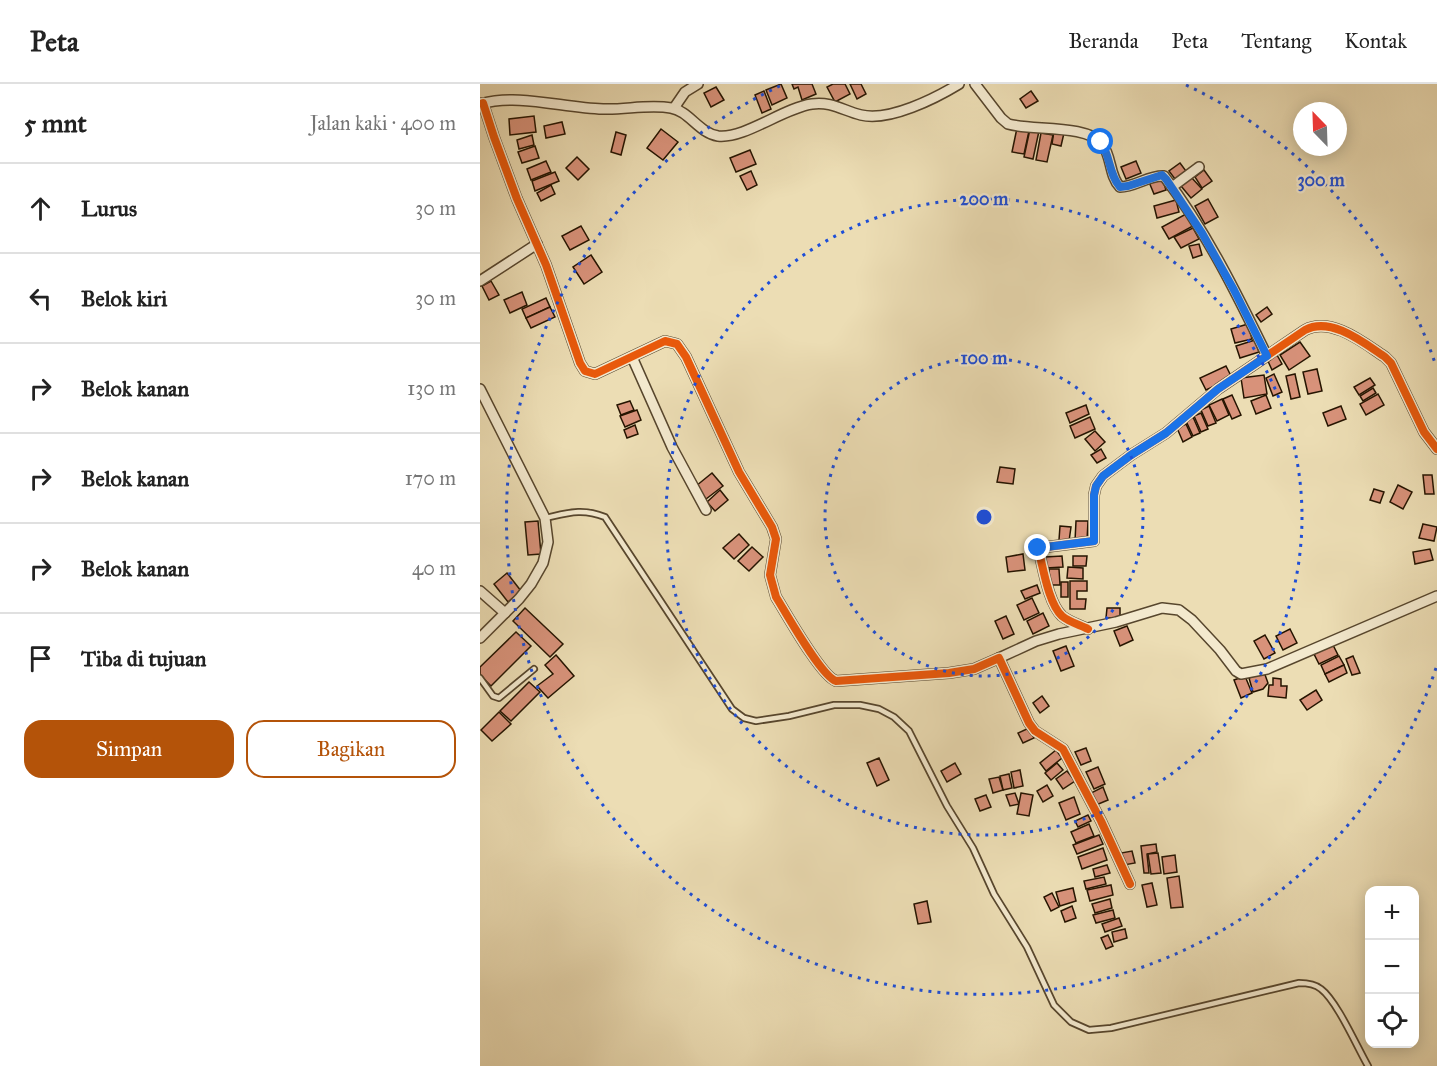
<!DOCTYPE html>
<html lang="id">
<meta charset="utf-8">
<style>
:root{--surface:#fff;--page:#f2f2f2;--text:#222;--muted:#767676;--line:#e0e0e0;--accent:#b45309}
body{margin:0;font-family:"IM FELL Great Primer",serif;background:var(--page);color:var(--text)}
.controls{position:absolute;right:18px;bottom:18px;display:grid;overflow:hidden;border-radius:12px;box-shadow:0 3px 15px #0003}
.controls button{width:54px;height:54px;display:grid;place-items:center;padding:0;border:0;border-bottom:2px solid var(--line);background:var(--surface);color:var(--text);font:30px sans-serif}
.compass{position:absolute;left:813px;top:18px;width:54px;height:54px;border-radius:50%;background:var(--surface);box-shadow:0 3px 15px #0003;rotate:337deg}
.stop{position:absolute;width:18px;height:18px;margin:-14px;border:4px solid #1a73e8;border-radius:50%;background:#fff}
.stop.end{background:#1a73e8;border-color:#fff;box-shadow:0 2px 6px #0008}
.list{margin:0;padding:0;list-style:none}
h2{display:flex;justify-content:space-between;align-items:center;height:78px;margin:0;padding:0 24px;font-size:26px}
h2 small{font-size:20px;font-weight:400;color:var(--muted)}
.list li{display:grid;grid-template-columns:39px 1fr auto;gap:18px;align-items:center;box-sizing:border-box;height:90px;padding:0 24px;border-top:2px solid var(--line)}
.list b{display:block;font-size:22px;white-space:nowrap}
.list em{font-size:20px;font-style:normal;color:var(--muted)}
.actions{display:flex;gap:12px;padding:18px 24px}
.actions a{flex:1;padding:14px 0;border:2px solid var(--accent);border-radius:18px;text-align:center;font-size:21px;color:var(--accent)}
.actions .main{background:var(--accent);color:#fff}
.icon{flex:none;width:33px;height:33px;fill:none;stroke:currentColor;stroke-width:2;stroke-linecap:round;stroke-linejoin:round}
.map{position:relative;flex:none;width:957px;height:982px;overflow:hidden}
header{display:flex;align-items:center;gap:36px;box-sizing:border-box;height:84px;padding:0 30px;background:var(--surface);border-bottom:2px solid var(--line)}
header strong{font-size:28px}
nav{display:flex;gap:33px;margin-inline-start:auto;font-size:21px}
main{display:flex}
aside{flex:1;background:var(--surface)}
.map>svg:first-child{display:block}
</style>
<header>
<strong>Peta</strong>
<nav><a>Beranda</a><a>Peta</a><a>Tentang</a><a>Kontak</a></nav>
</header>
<main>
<aside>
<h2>5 mnt<small>Jalan kaki · 400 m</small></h2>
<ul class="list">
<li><svg class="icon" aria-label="ahead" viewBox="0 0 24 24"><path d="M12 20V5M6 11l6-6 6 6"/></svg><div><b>Lurus</b></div><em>30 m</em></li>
<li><svg class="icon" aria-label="left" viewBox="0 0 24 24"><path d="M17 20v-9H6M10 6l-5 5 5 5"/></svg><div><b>Belok kiri</b></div><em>30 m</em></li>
<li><svg class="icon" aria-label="right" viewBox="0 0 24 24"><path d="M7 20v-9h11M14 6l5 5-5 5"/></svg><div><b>Belok kanan</b></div><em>130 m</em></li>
<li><svg class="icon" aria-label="right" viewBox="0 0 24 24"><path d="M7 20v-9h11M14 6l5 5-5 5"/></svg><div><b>Belok kanan</b></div><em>170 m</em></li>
<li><svg class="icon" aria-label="right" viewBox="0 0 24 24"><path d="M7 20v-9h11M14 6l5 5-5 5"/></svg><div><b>Belok kanan</b></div><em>40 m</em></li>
<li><svg class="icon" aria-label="arrive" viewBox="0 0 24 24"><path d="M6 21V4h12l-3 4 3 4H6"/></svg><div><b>Tiba di tujuan</b></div></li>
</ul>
<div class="actions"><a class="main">Simpan</a><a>Bagikan</a></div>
</aside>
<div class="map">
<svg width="957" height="982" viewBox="0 0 957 982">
<rect width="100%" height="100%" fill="#ecddb4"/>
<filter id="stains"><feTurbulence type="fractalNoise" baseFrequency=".00333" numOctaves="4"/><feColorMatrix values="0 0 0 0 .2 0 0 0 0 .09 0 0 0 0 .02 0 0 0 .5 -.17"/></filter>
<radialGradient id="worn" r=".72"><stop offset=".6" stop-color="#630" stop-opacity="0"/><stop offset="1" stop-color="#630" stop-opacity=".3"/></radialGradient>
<g fill="#d8927a" stroke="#251400" stroke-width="1.5">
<path d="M301 0 307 14 292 21 286 6Z"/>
<path d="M312 0H332L336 10 322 16 318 3 314 5Z"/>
<path d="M353 0H365L370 10 355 18 347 3Z"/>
<path d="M370 0H381L386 10 377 15Z"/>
<path d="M236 3 244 16 231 23 224 9Z"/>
<path d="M284 7 291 25 282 29 275 11Z"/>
<path d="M551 7 558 17 546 24 540 15Z"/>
<path d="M54 32 56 48 30 51 29 35Z"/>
<path d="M82 38 85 50 66 54 64 42Z"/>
<path d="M537 44 549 47 544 70 532 68Z"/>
<path d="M181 45 198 58 183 76 167 64Z"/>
<path d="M550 45 559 47 553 75 544 73Z"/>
<path d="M574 47 584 49 581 62 572 60Z"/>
<path d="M136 48 146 51 141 71 131 68Z"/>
<path d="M561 49 573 51 567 78 556 76Z"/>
<path d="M52 51 54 61 39 65 37 56Z"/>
<path d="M55 62 59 74 42 79 38 68Z"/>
<path d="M270 66 276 80 256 88 250 74Z"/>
<path d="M97 73 109 85 98 96 86 84Z"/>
<path d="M66 77 71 88 51 96 47 85Z"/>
<path d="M656 77 661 89 646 95 641 83Z"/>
<path d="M700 79 706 87 695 95 689 87Z"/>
<path d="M724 86 732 97 722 104 715 93Z"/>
<path d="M271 87 277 101 267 106 260 92Z"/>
<path d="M75 88 79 97 55 107 52 97Z"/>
<path d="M711 93 722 105 711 114 701 102Z"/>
<path d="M682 94 686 106 674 110 669 98Z"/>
<path d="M71 101 75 110 61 117 57 109Z"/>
<path d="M728 115 738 133 725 140 715 122Z"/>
<path d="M696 116 699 128 677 134 674 122Z"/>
<path d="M706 130 713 142 689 155 682 143Z"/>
<path d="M101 142 109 156 90 166 82 152Z"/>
<path d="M713 144 719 155 701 164 694 153Z"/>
<path d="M719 160 722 171 713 174 709 162Z"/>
<path d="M111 171 122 188 104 200 93 183Z"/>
<path d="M11 197 19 211 9 216 2 202Z"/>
<path d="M42 208 47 221 30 229 24 216Z"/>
<path d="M66 214 70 223 46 234 42 225Z"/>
<path d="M70 223 75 233 51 244 46 234Z"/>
<path d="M787 223 792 230 781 238 776 231Z"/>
<path d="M768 240 772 255 755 259 751 245Z"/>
<path d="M775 256 779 268 760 274 756 262Z"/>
<path d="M820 258 830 272 809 286 800 271Z"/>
<path d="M797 271 802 280 792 286 787 275Z"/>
<path d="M746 282 752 294 726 306 720 294Z"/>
<path d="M837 285 842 307 828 310 823 288Z"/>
<path d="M794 290 802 308 793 312 786 294Z"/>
<path d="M815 290 820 313 811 315 806 292Z"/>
<path d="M784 291 787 310 764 314 761 294Z"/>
<path d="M890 294 895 301 879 311 874 303Z"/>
<path d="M893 304 896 309 883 317 880 312Z"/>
<path d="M898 310 904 321 886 331 880 320Z"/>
<path d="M752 311 761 331 752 335 743 315Z"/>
<path d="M786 311 791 324 776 330 771 317Z"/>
<path d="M742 315 749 331 737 337 729 321Z"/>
<path d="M150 317 154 326 141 331 137 321Z"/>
<path d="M606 321 609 330 590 339 586 329Z"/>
<path d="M729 322 736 339 728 342 721 326Z"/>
<path d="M861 322 866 335 848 342 843 329Z"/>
<path d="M157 326 161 336 145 343 140 332Z"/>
<path d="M721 329 728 345 721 348 714 332Z"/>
<path d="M610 333 615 345 595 354 590 342Z"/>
<path d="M713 333 720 349 713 352 706 337Z"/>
<path d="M706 340 712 353 703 358 697 344Z"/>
<path d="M155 341 158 350 147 354 144 346Z"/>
<path d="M615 347 625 358 615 367 605 355Z"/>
<path d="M621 365 626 374 617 379 611 371Z"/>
<path d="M520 383 535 385 533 400 517 398Z"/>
<path d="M232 389 243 402 226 415 216 402Z"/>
<path d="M943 391H952L954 410H945Z"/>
<path d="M918 401 932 408 923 425 910 418Z"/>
<path d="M894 405 904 408 900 419 890 416Z"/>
<path d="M240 406 248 416 235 427 227 418Z"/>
<path d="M58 437 61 470 48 471 45 438Z"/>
<path d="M596 437H608L607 457H595Z"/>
<path d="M943 440 957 443 954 457 939 454Z"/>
<path d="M580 442 591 443 589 457 579 456Z"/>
<path d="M259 450 269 461 254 475 243 464Z"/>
<path d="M272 463 283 473 269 487 258 477Z"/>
<path d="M950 465 953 476 935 480 933 468Z"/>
<path d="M543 470 545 486 528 488 526 473Z"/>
<path d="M582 472 583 483 566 484 565 473Z"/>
<path d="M593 472H607L606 482H593Z"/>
<path d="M588 483 603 484V495L587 494Z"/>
<path d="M569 485H579L580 501H570Z"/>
<path d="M27 489 41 507 28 518 14 500Z"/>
<path d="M590 497H607V507H597V515H606L605 525H590Z"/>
<rect x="581" y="498" width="7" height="15"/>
<path d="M557 501 560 509 545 515 541 507Z"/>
<path d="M552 514 559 529 544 536 537 521Z"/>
<path d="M45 524 83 560 70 573 33 537Z"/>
<path d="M627 524H640V534H626Z"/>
<path d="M563 529 569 542 553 550 547 537Z"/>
<path d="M526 532 534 550 523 555 515 537Z"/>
<path d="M647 542 653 556 640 562 634 547Z"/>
<path d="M810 545 817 559 803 566 796 552Z"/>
<path d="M36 548 51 562 11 602 0 591V583Z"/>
<path d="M785 551 795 569 784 575 774 557Z"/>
<path d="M853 561 858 571 839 580 834 570Z"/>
<path d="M586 562 594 582 581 587 573 567Z"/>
<path d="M76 571 94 592 68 614 57 602 73 590 65 581Z"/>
<path d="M859 572 864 581 845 590 841 581Z"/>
<path d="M873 572 880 589 872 591 866 575Z"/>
<path d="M864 581 867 589 849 598 845 590Z"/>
<path d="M784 588 788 599 783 605 773 608 769 594Z"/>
<path d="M765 592 772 609 761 614 754 596Z"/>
<path d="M793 594 801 595V602H807L806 614 788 612 789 601H793Z"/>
<path d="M49 598 60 608 31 637 20 627Z"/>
<path d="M836 606 842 616 827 626 820 616Z"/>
<path d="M562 612 569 622 560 629 553 619Z"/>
<path d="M19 628 31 640 12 657 1 646Z"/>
<path d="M549 644 554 654 543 659 538 649Z"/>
<path d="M606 664 611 677 601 681 595 668Z"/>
<path d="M576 666 582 674 566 687 560 679Z"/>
<path d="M399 674 409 696 397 702 387 679Z"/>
<path d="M475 679 481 690 467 698 461 687Z"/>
<path d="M577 679 583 686 571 696 565 689Z"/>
<path d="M618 683 625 700 614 705 606 688Z"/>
<path d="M540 686 543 702 534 704 531 688Z"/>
<path d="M587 687 595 697 583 705 576 695Z"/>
<path d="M529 690 532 704 523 706 520 692Z"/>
<path d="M519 693 523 706 513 709 509 695Z"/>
<path d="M567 701 573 712 563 718 557 707Z"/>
<path d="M623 703 628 716 616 721 611 709Z"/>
<path d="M535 709 539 720 530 722 526 711Z"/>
<path d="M541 709 553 711 549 732 537 730Z"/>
<path d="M506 711 511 723 500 727 495 715Z"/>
<path d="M594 713 600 730 586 736 579 719Z"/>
<path d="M608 731 611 737 598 743 595 737Z"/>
<path d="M609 740 614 752 596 759 591 748Z"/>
<path d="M619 751 623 760 597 770 593 761Z"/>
<path d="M676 760 677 768 667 770 669 789H664L661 762Z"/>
<path d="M623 764 627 776 602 785 598 773Z"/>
<path d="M652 767 655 779 644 781 641 769Z"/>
<path d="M678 769 681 789 671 790 668 770Z"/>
<path d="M695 771 697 788 684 790 682 773Z"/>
<path d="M627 781 630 789 615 793 613 785Z"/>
<path d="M699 792 703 823 691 824 687 794Z"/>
<path d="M624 793 626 800 606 805 604 797Z"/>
<path d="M672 799 677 821 667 823 662 801Z"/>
<path d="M631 801 633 811 610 817 607 806Z"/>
<path d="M593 804 596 817 580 822 576 808Z"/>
<path d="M572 809 579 823 571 827 564 813Z"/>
<path d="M630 815 632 824 615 829 612 820Z"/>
<path d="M447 817 451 838 438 840 434 820Z"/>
<path d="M592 822 596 834 585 838 581 827Z"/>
<path d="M633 826 635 834 616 839 613 831Z"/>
<path d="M639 834 642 842 625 848 622 840Z"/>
<path d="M645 845 647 854 634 858 632 848Z"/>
<path d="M628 851 633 862 626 865 621 854Z"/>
</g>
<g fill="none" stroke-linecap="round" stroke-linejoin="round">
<defs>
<g id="lane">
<path d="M65 434C88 429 102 424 125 433L252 625 264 634 276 637 309 632 354 621H380L399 625 414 633 429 647 467 722 493 764 514 810 547 863 574 921 591 938 609 946 631 944 819 899C827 899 835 900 841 905 857 917 877 963 888 982"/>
<path d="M0 594 13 612 19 614 54 585"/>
</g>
<g id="street">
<path d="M495 0 521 34 528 40C552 47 607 40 622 60 632 72 629 92 640 103 655 103 669 91 684 92 726 147 757 210 787 272"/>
<path d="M3 19 14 53 37 115 66 181 100 279 105 287 115 290 185 257 197 260 206 273 259 388 292 443 296 455 290 491 296 513C306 529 341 592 356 597L469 589 494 585 519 574 549 639 555 647 583 665 621 737 650 800"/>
<path d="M0 20C40 9 82 24 123 25 145 26 169 20 191 24 209 27 219 49 238 52 265 55 303 24 332 20 351 17 364 27 381 31 409 38 456 14 479 0"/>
<path d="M194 24 205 8 218 0"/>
<path d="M692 103 719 83"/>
<path d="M0 197 57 160"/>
<path d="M152 273 192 363 226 426"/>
<path d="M0 305 65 434 68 458 63 479 51 500 39 515 0 554"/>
<path d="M0 507 25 529"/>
<path d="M608 545C600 541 589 538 582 532 568 519 563 482 558 464L614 457V411L616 402 623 392 651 371 686 349 738 305 825 246C851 232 884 259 905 273L911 279 944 348 957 365"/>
<path d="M519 574 556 557 579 550 636 538 682 524 699 526 712 536 740 566 756 587 761 590 787 585 957 512"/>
</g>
</defs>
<use href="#lane" stroke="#57462d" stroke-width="8"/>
<use href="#street" stroke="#57462d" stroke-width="12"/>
<use href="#lane" stroke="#f3e9ce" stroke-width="4.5"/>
<use href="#street" stroke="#f3e9ce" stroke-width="9"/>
<defs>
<g id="cycleway">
<path d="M3 19 14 53 37 115 66 181 100 279 105 287 115 290 185 257 197 260 206 273 259 388 292 443 296 455 290 491 296 513C306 529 341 592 356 597L469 589 494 585 519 574 549 639 555 647 583 665 621 737 650 800"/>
<path d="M608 545C600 541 589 538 582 532 568 519 563 482 558 464L614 457V411L616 402 623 392 651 371 686 349 738 305 825 246C851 232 884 259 905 273L911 279 944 348 957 365"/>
</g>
</defs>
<use href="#cycleway" stroke="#f3e9ce" stroke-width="11"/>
<use href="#cycleway" stroke="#e8590c" stroke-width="8"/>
</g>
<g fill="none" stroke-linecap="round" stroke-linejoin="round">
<path stroke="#1a73e8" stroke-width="8" d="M558 464 614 457V411L616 402 623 392 651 371 686 349 738 305 787 272 754 206 722 149 686 95 682 91 648 102 640 103C629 91 630 71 621 58"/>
</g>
<g fill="none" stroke="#1d4ed8" stroke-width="3" stroke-dasharray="3 6">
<circle cx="504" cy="433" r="159"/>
<circle cx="504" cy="433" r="318"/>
<path d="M956 584A477 477 0 1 1 302 1M706 1A477 477 0 0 1 956 282"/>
</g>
<circle cx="504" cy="433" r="9" fill="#1d4ed8" stroke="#f3e9ce" stroke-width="3"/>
<g font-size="18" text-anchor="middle" font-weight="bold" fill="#1d4ed8" stroke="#f3e9ce" stroke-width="4.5" stroke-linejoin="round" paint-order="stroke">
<text x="841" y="102">300 m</text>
<text x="504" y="121">200 m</text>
<text x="504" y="280">100 m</text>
</g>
<rect width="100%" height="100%" filter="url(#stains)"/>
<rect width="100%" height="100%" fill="url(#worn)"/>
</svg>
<div class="controls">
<button>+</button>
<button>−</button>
<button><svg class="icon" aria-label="locate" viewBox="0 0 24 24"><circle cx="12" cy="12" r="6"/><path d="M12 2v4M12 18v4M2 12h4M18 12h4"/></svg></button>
</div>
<svg class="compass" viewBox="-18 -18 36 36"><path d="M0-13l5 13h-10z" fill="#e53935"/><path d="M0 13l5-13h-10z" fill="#767676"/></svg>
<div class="stop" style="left:621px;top:58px"></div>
<div class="stop end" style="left:558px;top:464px"></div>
</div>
</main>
